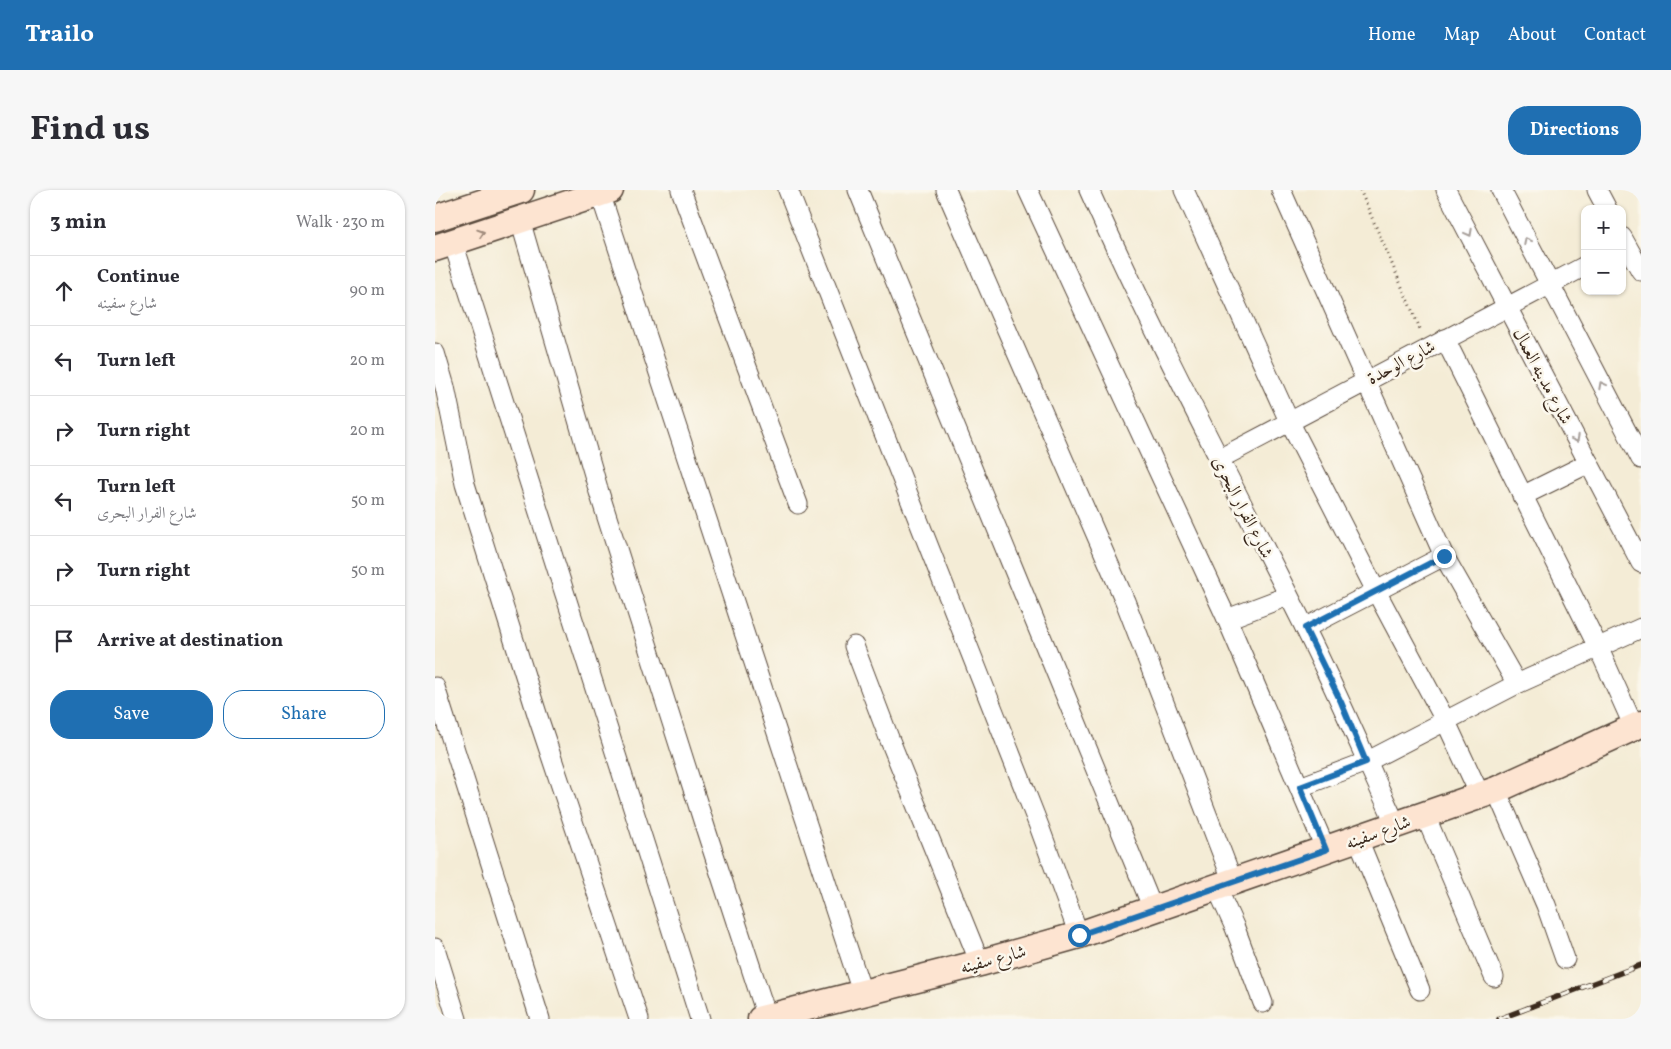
<!DOCTYPE html>
<meta charset="utf-8">
<style>
:root{--surface:#fff;--page:#f7f7f7;--text:#2b2b33;--muted:#7c7c81;--line:#e1e1e2;--accent:#1f6fb2}
body{margin:0;font-family:Vollkorn,Amiri,serif;background:var(--page);color:var(--text)}
.controls{position:absolute;right:15px;top:15px;display:grid;overflow:hidden;border-radius:10px;box-shadow:0 1px 4px #0004}
.controls button{width:45px;height:45px;display:grid;place-items:center;padding:0;border:0;border-bottom:1px solid var(--line);background:var(--surface);color:var(--text);font:25px sans-serif}
.stop{position:absolute;width:15px;height:15px;margin:-11px;border:4px solid #1f6fb2;border-radius:50%;background:#fff}
.stop.end{background:#1f6fb2;border-color:#fff;box-shadow:0 1px 5px #0008}
.list{margin:0;padding:0;list-style:none}
h2{display:flex;justify-content:space-between;align-items:center;height:65px;margin:0;padding:0 20px;font-size:21px}
h2 small{font-size:16px;font-weight:400;color:var(--muted)}
.list li{display:grid;grid-template-columns:32px 1fr auto;gap:15px;align-items:center;box-sizing:border-box;height:70px;padding:0 20px;border-top:1px solid var(--line)}
.list b{display:block;font-size:19px;white-space:nowrap}
.list p{margin:0;font-size:16px;white-space:nowrap;color:var(--muted)}
.list em{font-size:16px;font-style:normal;color:var(--muted)}
.actions{display:flex;gap:10px;padding:15px 20px}
.actions a{flex:1;padding:11px 0;border:1px solid var(--accent);border-radius:20px;text-align:center;font-size:18px;color:var(--accent)}
.actions .main{background:var(--accent);color:#fff}
.icon{flex:none;width:28px;height:28px;fill:none;stroke:currentColor;stroke-width:2;stroke-linecap:round;stroke-linejoin:round}
.map{position:relative;flex:none;width:1206px;height:829px;overflow:hidden;border-radius:20px}
header{display:flex;align-items:center;gap:30px;box-sizing:border-box;height:70px;padding:0 25px;background:var(--accent);color:#fff}
header strong{font-size:24px}
nav{display:flex;gap:28px;margin-inline-start:auto;font-size:18px}
.intro{display:flex;align-items:center;justify-content:space-between;box-sizing:border-box;height:120px;padding:0 30px}
h1{margin:0;font-size:35px}
.button{padding:12px 22px;border-radius:20px;background:var(--accent);color:#fff;font-size:18px;font-weight:700}
main{display:flex;gap:30px;padding:0 30px}
aside{flex:1;background:var(--surface);border-radius:20px;box-shadow:0 1px 4px #0004}
.map>svg:first-child{display:block}
</style>
<header>
<strong>Trailo</strong>
<nav><a>Home</a><a>Map</a><a>About</a><a>Contact</a></nav>
</header>
<div class="intro"><h1>Find us</h1><a class="button">Directions</a></div>
<main>
<aside>
<h2>3 min<small>Walk · 230 m</small></h2>
<ul class="list">
<li><svg class="icon" aria-label="ahead" viewBox="0 0 24 24"><path d="M12 20V5M6 11l6-6 6 6"/></svg><div><b>Continue</b><p>شارع سفينه</p></div><em>90 m</em></li>
<li><svg class="icon" aria-label="left" viewBox="0 0 24 24"><path d="M17 20v-9H6M10 6l-5 5 5 5"/></svg><div><b>Turn left</b></div><em>20 m</em></li>
<li><svg class="icon" aria-label="right" viewBox="0 0 24 24"><path d="M7 20v-9h11M14 6l5 5-5 5"/></svg><div><b>Turn right</b></div><em>20 m</em></li>
<li><svg class="icon" aria-label="left" viewBox="0 0 24 24"><path d="M17 20v-9H6M10 6l-5 5 5 5"/></svg><div><b>Turn left</b><p>شارع الفرار البحرى</p></div><em>50 m</em></li>
<li><svg class="icon" aria-label="right" viewBox="0 0 24 24"><path d="M7 20v-9h11M14 6l5 5-5 5"/></svg><div><b>Turn right</b></div><em>50 m</em></li>
<li><svg class="icon" aria-label="arrive" viewBox="0 0 24 24"><path d="M6 21V4h12l-3 4 3 4H6"/></svg><div><b>Arrive at destination</b></div></li>
</ul>
<div class="actions"><a class="main">Save</a><a>Share</a></div>
</aside>
<div class="map">
<svg width="1206" height="829" viewBox="0 0 1206 829">
<rect width="100%" height="100%" fill="#fbf7ec"/>
<filter id="ink" filterUnits="userSpaceOnUse"><feTurbulence type="fractalNoise" baseFrequency=".02" numOctaves="2"/><feDisplacementMap in="SourceGraphic" scale="10" xChannelSelector="R" yChannelSelector="G"/><feConvolveMatrix kernelMatrix="1 2 1 2 8 2 1 2 1" color-interpolation-filters="sRGB"/></filter>
<filter id="wash" filterUnits="userSpaceOnUse"><feTurbulence type="fractalNoise" baseFrequency=".0096" numOctaves="4" result="noise"/><feDisplacementMap in="SourceGraphic" scale="20" xChannelSelector="R" yChannelSelector="G"/><feGaussianBlur stdDeviation="1.12" result="paint"/><feColorMatrix in="noise" values="0 0 0 0 0 0 0 0 0 0 0 0 0 0 0 0 0 1.4 0 .05"/><feComposite in="paint" operator="in"/></filter>
<g filter="url(#wash)">
<rect width="100%" height="100%" fill="#f4ecd6"/>
</g>
<g filter="url(#ink)">
<g fill="none" stroke-linecap="round" stroke-linejoin="round">
<defs>
<g id="street">
<path d="M246 0 363 314"/>
<path d="M353 0 604 636 644 745"/>
<path d="M423 0 718 719"/>
<path d="M511 0 690 411 798 692"/>
<path d="M593 0 792 429 891 660"/>
<path d="M654 0C721 150 798 294 871 440 903 504 931 570 961 635"/>
<path d="M749 0 854 231 941 401 1011 532 1045 605"/>
<path d="M846 0 1009 366 1082 494"/>
<path d="M1011 0 1206 373"/>
<path d="M1066 0 1206 269"/>
<path d="M1162 0 1172 19"/>
<path d="M165 3 427 802"/>
<path d="M85 30 164 302 271 640 332 827"/>
<path d="M1187 47 1206 81"/>
<path d="M18 52 265 829"/>
<path d="M1010 149 1163 457 1199 537"/>
<path d="M0 163 10 197 30 294 103 527 204 829"/>
<path d="M784 269 1150 76"/>
<path d="M1087 306 1154 273"/>
<path d="M792 429 853 406"/>
<path d="M870 438 1009 366"/>
<path d="M419 456 454 548 545 773"/>
<path d="M0 497 105 829"/>
<path d="M865 597 931 572 1082 494 1206 438"/>
<path d="M1061 600 1111 715 1130 769"/>
<path d="M990 625 1059 787"/>
<path d="M923 649 985 800"/>
<path d="M782 698 800 738 828 813"/>
<path d="M0 758 22 829"/>
</g>
<g id="secondary">
<path d="M0 28 86 0"/>
<path d="M0 58 175 0"/>
<path d="M326 829 545 773 644 745 1061 600 1206 534"/>
</g>
</defs>
<use href="#street" stroke="#57473a" stroke-width="21"/>
<use href="#secondary" stroke="#57473a" stroke-width="29"/>
<path stroke="#57473a" stroke-width="3" stroke-dasharray="1 4" stroke-linecap="butt" d="M925 0 986 141"/>
<use href="#street" stroke="#fff" stroke-width="19"/>
<use href="#secondary" stroke="#fde4d1" stroke-width="26"/>
<defs>
<path id="rail" d="M1064 829 1206 775"/>
</defs>
<use href="#rail" stroke="#3b2a1e" stroke-width="5.5"/>
<use href="#rail" stroke="#fbf7ec" stroke-width="4" stroke-dasharray="11" stroke-linecap="butt"/>
</g>
<defs><path id="oneway-chevron" d="M-2-3.5L2.5 0L-2 3.5" fill="none" stroke-width="1.6" stroke-linecap="round" stroke-linejoin="round" transform="scale(1.25)"/></defs>
<use stroke="#9c8778" href="#oneway-chevron" transform="translate(46 43) rotate(-19)"/>
<g stroke="#a79f9a">
<use href="#oneway-chevron" transform="translate(1034 43) rotate(62)"/>
<use href="#oneway-chevron" transform="translate(1092 51) rotate(-118)"/>
<use href="#oneway-chevron" transform="translate(1167 195) rotate(-118)"/>
<use href="#oneway-chevron" transform="translate(1141 249) rotate(62)"/>
</g>
</g>
<g fill="none" stroke-linecap="round" stroke-linejoin="round" filter="url(#ink)">
<path stroke="#1f6fb2" stroke-width="6" d="M644 745 891 660 865 597 931 572 906 512 870 438 1009 366"/>
</g>
<g text-anchor="middle" stroke-width="5" stroke-linejoin="round" paint-order="stroke">
<g font-size="18" fill="#3b2a1e" stroke="#fbf7ec">
<text transform="translate(966 172) rotate(-28)" y="6">شارع الوحدة</text>
<text transform="translate(1108 186) rotate(62)" y="6">شارع مدينه العمال</text>
<text transform="translate(808 317) rotate(63)" y="6">شارع الفرار البحرى</text>
<text transform="translate(943 642) rotate(-20)" y="6">شارع سفينه</text>
<text transform="translate(558 769) rotate(-15)" y="6">شارع سفينه</text>
</g>
</g>
</svg>
<div class="controls">
<button>+</button>
<button>−</button>
</div>
<div class="stop" style="left:644px;top:745px"></div>
<div class="stop end" style="left:1009px;top:366px"></div>
</div>
</main>
